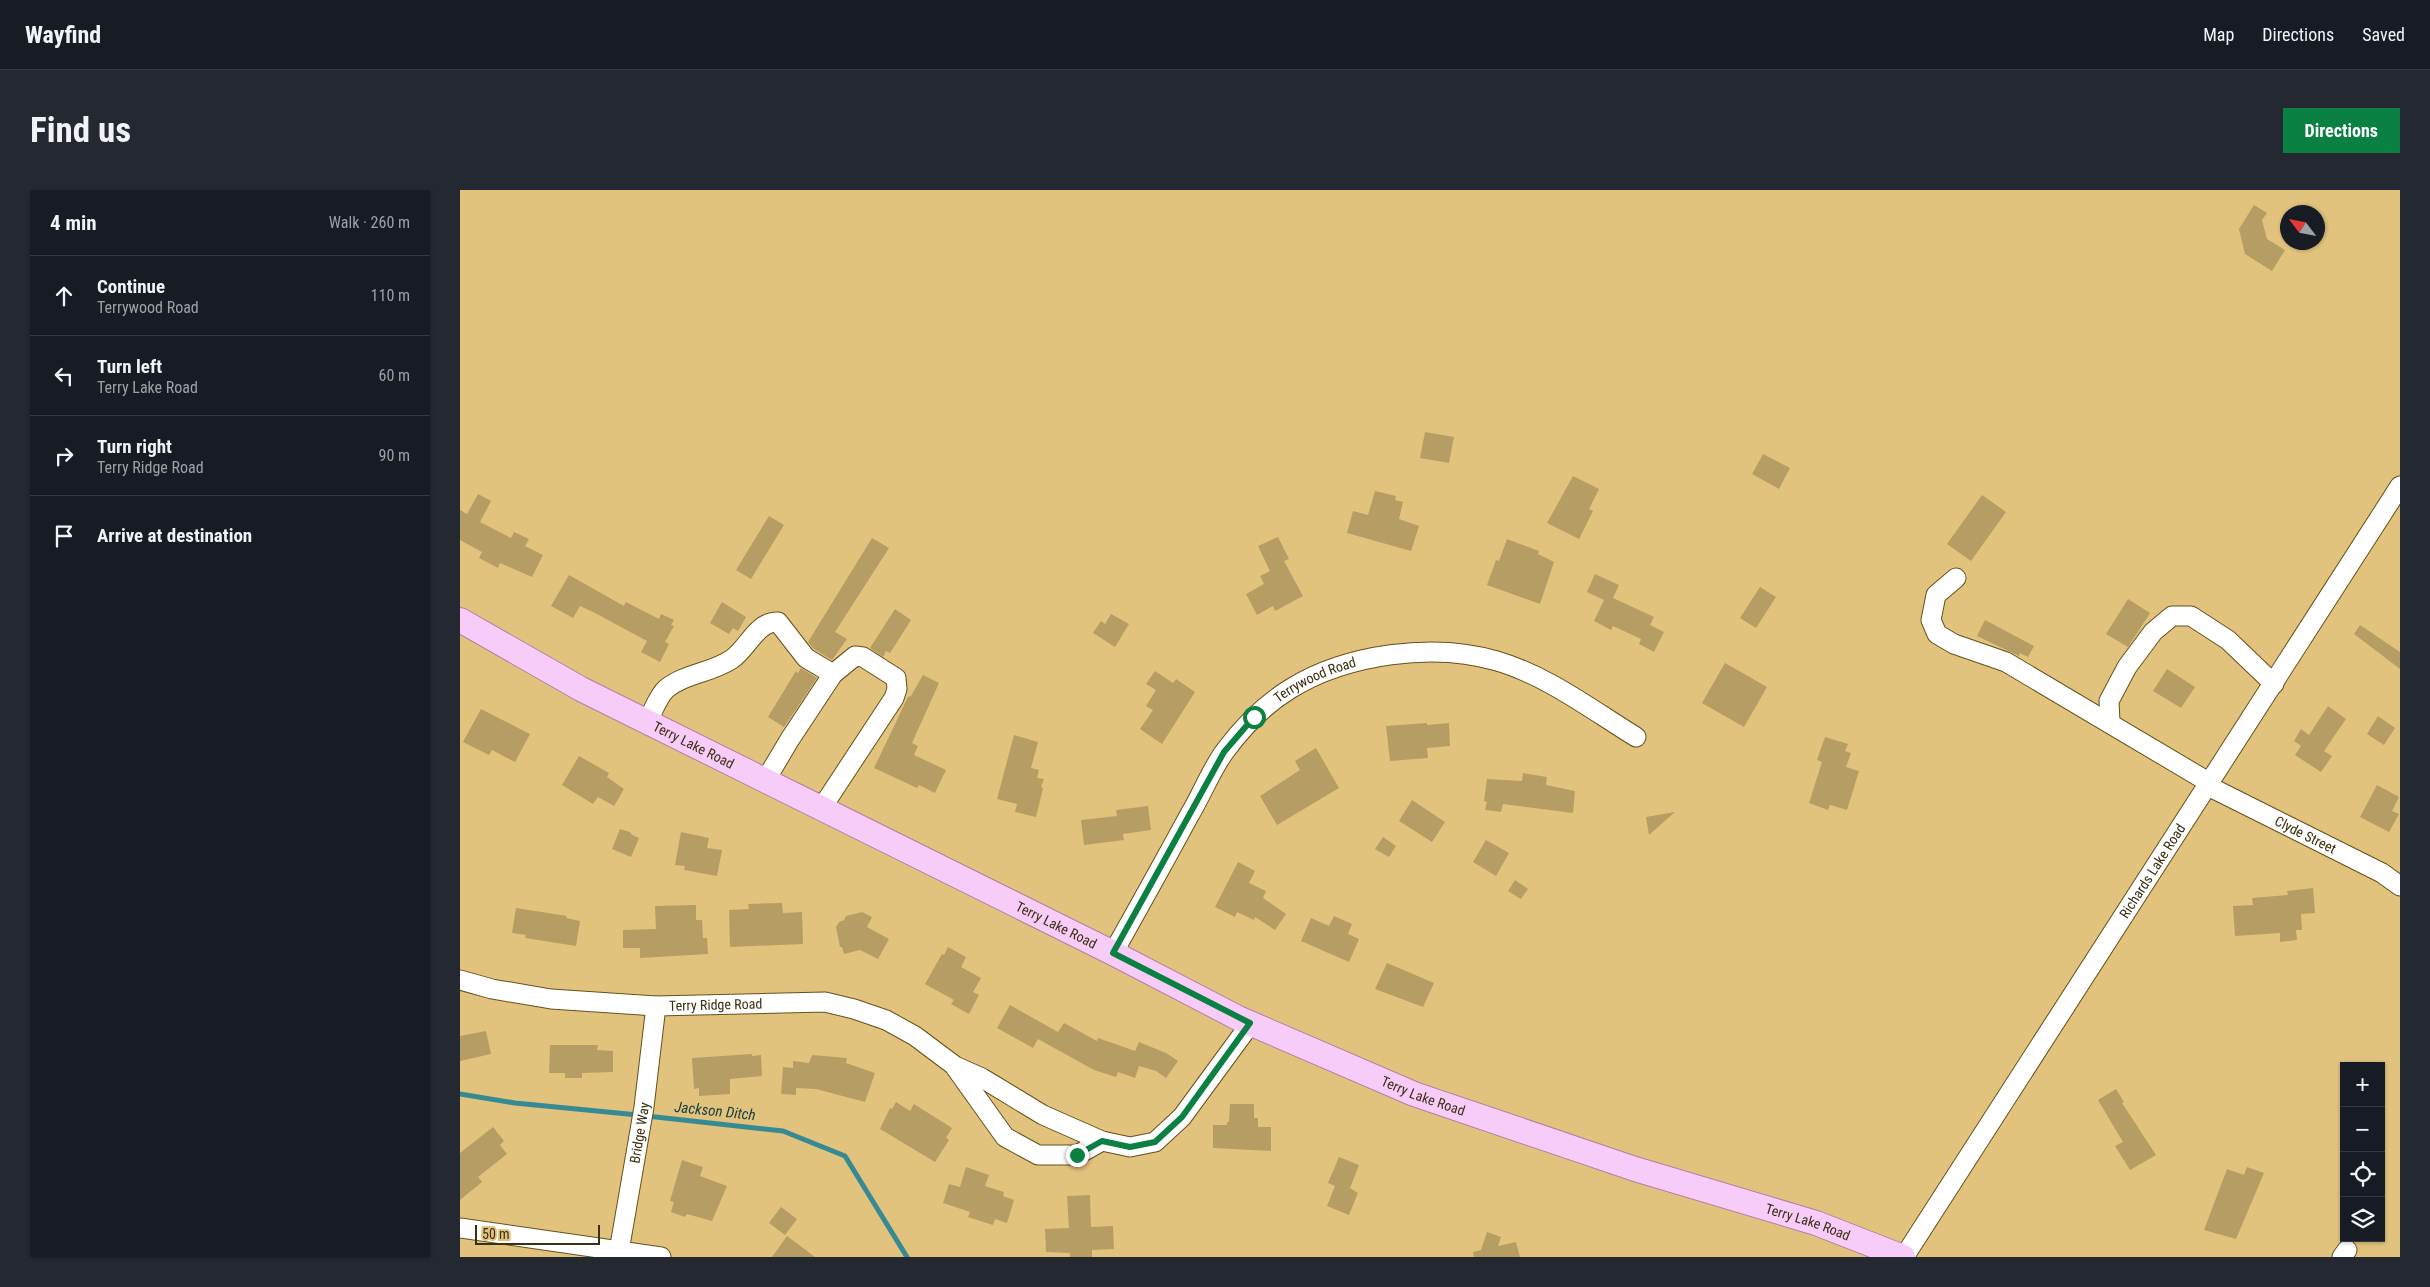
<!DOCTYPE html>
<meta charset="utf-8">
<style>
:root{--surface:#171b24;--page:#242831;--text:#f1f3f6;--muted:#9ea1a6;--line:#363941;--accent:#0b8043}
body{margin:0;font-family:"Roboto Condensed",sans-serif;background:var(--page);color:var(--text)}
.controls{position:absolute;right:15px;bottom:15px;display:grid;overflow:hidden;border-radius:0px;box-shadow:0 1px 4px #0004}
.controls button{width:45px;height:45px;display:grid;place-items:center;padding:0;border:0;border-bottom:1px solid var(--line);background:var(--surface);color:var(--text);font:25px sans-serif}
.compass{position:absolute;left:1820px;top:15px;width:45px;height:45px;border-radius:50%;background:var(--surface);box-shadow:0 1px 4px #0004;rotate:302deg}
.scale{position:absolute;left:15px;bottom:12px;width:125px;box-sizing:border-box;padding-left:5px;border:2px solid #3b2f12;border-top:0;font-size:14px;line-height:18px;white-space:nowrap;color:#3b2f12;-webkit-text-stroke:4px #e2c37e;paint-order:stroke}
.stop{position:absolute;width:15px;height:15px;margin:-11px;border:4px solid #0b8043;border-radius:50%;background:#fff}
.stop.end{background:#0b8043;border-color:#fff;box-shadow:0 1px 5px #0008}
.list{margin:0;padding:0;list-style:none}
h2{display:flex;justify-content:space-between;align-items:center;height:65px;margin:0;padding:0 20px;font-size:21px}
h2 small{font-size:16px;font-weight:400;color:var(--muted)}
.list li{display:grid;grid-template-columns:32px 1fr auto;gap:15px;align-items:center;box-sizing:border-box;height:80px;padding:0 20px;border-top:1px solid var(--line)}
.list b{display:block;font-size:19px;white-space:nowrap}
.list p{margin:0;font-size:16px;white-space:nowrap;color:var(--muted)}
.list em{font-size:16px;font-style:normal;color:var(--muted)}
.icon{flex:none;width:28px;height:28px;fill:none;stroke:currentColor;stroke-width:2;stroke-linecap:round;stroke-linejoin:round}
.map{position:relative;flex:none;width:1940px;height:1067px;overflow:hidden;border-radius:0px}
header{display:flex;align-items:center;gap:30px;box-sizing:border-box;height:70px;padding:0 25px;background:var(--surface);border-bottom:1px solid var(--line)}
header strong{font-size:24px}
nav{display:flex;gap:28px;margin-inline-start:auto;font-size:18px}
.intro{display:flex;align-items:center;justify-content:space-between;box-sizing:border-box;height:120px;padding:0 30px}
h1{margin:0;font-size:35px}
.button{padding:12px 22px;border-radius:0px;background:var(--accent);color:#fff;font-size:18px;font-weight:700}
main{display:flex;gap:30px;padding:0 30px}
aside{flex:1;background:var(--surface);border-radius:0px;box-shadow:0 1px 4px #0004}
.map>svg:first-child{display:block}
</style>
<header>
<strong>Wayfind</strong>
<nav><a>Map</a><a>Directions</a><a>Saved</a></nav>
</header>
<div class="intro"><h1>Find us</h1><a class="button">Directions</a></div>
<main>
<aside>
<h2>4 min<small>Walk · 260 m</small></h2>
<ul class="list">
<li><svg class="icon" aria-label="ahead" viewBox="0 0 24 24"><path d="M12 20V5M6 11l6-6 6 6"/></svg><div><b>Continue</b><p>Terrywood Road</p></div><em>110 m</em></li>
<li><svg class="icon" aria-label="left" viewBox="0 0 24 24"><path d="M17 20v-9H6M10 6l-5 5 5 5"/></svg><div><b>Turn left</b><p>Terry Lake Road</p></div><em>60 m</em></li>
<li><svg class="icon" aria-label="right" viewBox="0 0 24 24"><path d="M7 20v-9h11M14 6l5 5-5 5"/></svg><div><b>Turn right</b><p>Terry Ridge Road</p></div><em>90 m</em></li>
<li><svg class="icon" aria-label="arrive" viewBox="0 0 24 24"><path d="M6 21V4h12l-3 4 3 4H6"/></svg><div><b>Arrive at destination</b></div></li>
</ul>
</aside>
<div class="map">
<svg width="1940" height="1067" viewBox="0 0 1940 1067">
<rect width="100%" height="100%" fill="#e2c37e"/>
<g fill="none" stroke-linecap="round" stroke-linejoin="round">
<g stroke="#358a94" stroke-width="5">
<path d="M0 904 55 913 178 925"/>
<path d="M187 926 323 941 385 966 447 1067"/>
</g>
</g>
<g fill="#b69d63">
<path d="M1794 15 1807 23 1802 30 1807 49 1825 60 1812 81 1785 64 1779 39Z"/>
<path d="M965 242 994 247 989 273 960 268Z"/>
<path d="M1303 264 1330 278 1319 299 1292 284Z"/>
<path d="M1113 286 1139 299 1129 319 1133 321 1119 349 1087 333Z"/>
<path d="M915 301 936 306 935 310 943 312 939 329 959 336 951 361 887 343 893 321 908 325Z"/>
<path d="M18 304 31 311 20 332 51 348 54 342 69 349 65 356 83 365 72 387 40 373 38 378 19 368 22 362 0 350V320L7 324Z"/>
<path d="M1522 305 1546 322 1511 371 1487 354Z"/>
<path d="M309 326 324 335 291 389 276 380Z"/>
<path d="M818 347 829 369 824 371 843 406 815 421 813 416 797 425 786 404 804 394 800 386 810 381 798 356Z"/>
<path d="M412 348 429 358 375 442 387 449 372 470 354 459 348 452Z"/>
<path d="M1047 349 1079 361 1078 364 1094 372 1080 414 1027 395 1036 370 1039 371Z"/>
<path d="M1135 384 1159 395 1153 408 1194 427 1190 435 1204 442 1194 462 1179 454 1181 449 1153 436 1151 440 1134 431 1144 410 1127 402Z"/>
<path d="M109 385 164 416 166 412 199 429 201 424 214 430 211 435 214 436 205 452 209 454 200 472 181 462 187 451 135 423 120 416 113 428 91 416Z"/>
<path d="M1300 397 1316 407 1296 438 1280 428Z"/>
<path d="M1668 409 1690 423 1668 457 1646 444Z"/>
<path d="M262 412 286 427 278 441 273 438 269 444 250 433Z"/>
<path d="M435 419 451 430 430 463 426 461 423 467 410 458Z"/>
<path d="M651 424 669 434 655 457 633 443 641 431 645 434Z"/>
<path d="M1525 430 1574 456 1568 467 1560 463 1559 466 1517 446Z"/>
<path d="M1900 435 1940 462V479L1894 444Z"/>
<path d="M1265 473 1307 497 1284 537 1242 513Z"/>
<path d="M341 478 357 488 324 537 308 527 336 481 338 483Z"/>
<path d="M1707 479 1735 497 1721 518 1693 501Z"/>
<path d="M695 481 713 493 716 489 735 502 702 554 680 539 693 520 686 516 696 500 686 494Z"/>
<path d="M463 485 479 493 452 553 458 556 454 565 486 580 475 603 459 595 457 598 414 578 448 507 451 506Z"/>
<path d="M1868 516 1886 529 1864 561 1872 566 1861 582 1835 565 1841 556 1834 551 1841 539 1849 545Z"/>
<path d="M21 519 70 544 55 572 32 560 29 565 3 552Z"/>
<path d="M1918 526 1935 538 1924 555 1907 544Z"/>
<path d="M967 533V535L989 533 990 556 967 558 968 568 930 571 926 536Z"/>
<path d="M554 545 578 552 571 578 579 580 577 588 584 589 581 597 583 598 576 627 555 622 557 614 537 609Z"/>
<path d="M1365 547 1388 554 1385 561 1391 563 1386 577 1399 581 1387 620 1370 615 1368 620 1349 613 1362 572 1357 570Z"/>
<path d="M856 558 879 598 817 635 800 606 840 580 835 571Z"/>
<path d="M119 566 149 583 147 587 164 599 154 616 138 607 133 614 102 595Z"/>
<path d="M1063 583 1087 587 1086 595 1115 601 1113 623 1043 614 1041 622 1025 620 1027 612 1024 611 1027 589 1062 591Z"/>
<path d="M1917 595 1939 607 1932 621 1939 624 1929 642 1900 627Z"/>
<path d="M952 610 985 632 972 652 939 631Z"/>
<path d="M688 616 691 640 663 644 664 650 624 655 621 630 657 626 656 620Z"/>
<path d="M1215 622 1189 645 1186 627Z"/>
<path d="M160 639 170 642 172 645 179 648 171 667 152 659Z"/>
<path d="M221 642 249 648 247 658 262 660 257 686 224 680 225 676 215 675Z"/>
<path d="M923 647 936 656 929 667 915 659Z"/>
<path d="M1026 650 1049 663 1036 686 1013 672Z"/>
<path d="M778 672 795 681 789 693 806 701 803 708 826 724 815 740 795 727 794 730 777 722 775 727 755 717Z"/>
<path d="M1055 690 1068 699 1061 709 1048 701Z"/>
<path d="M1853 698 1855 723 1841 724 1842 740H1836L1837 750 1820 752V743L1775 746 1773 716 1793 715 1792 708 1828 705 1827 701Z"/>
<path d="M322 713 323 723 342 722 343 754 270 757 269 720 289 719 288 714Z"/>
<path d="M236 715V730H242L243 748H247L248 764 180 768V758H163V740L196 739 195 716Z"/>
<path d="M56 718 107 726 106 728 120 731 116 756 65 748 66 745 52 743Z"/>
<path d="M402 722 412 727 407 737 429 749 418 769 400 760 384 764 382 757H380L376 737 379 732 384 730 386 726Z"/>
<path d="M874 726 892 734 888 744 899 749 889 772 841 751 851 728 869 736Z"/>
<path d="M488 757 506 767 501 777 521 788 513 802 519 805 509 824 491 814 494 810 465 794 482 764 484 765Z"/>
<path d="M927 773 974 793 963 817 915 799Z"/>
<path d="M550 815 598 842 604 833 637 851 638 848 675 861 679 852 706 863 718 871 706 888 696 881 679 876 675 888 658 882 656 887 634 880 578 849 573 858 537 838Z"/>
<path d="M26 841 31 864 0 871V846Z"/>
<path d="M90 855H138L137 860 153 861V882L122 883V888H105V883H89Z"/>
<path d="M292 864V866L301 865 302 886 270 889V904L239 906V898L234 899 232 868Z"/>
<path d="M352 865 387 868 386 873 415 883 405 912 356 899 336 898V905L321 904 323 877 333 878V871L349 873Z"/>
<path d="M1656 899 1664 912 1662 913 1696 965 1670 980 1655 956 1663 952 1638 910Z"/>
<path d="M436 912 450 921 454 914 492 938 486 948 489 950 475 972 420 939 430 918 432 919Z"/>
<path d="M770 914H794V928H798V937H811V961L753 958V935H767V932H769Z"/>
<path d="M33 937 44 951 40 955 47 964 18 987 22 992 0 1010V963Z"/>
<path d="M879 967 899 975 890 998 898 1003 889 1025 867 1016 875 996 868 993Z"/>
<path d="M222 970 243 977 240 986 267 996 252 1031 227 1024 225 1027 211 1022 214 1012 210 1011Z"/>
<path d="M506 977 529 985 525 996 544 1002 543 1006 554 1010 547 1033 535 1029 533 1035 508 1027 510 1022 483 1013 489 994 500 997Z"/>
<path d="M1787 977 1804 983 1776 1049 1744 1040 1767 979 1784 985Z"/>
<path d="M630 1005 631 1037 653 1036 654 1059 632 1060V1067H610V1063L586 1062 585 1039 609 1038 607 1006Z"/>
<path d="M321 1017 337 1029 325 1045 309 1033Z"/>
<path d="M1027 1042 1041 1047 1038 1056 1056 1052 1060 1067H1014L1013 1062 1021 1060Z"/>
<path d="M327 1046 355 1067H312Z"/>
</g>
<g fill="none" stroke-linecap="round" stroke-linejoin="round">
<defs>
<g id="minor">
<path d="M1496 388 1476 405 1471 430 1477 444 1494 454 1546 472 1750 593"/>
<path d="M187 532C193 522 198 506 206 499 225 483 252 483 272 469 288 458 297 431 318 432L346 468 373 484"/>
<path d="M1650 532 1649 511 1667 477 1693 442 1712 426H1731L1768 450 1814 494"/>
<path d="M305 591 330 549 373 484 395 466 403 467 436 488 437 499 434 508 361 619"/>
<path id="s1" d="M1748 596 1922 683 1940 696"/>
<path id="s2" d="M653 763C679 717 705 670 730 624 742 604 751 580 765 561 782 538 804 515 830 499 886 464 974 452 1037 471 1088 486 1132 520 1176 547"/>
<path id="s3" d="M0 790 32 799 91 809 196 816 365 812 394 819 426 830 455 846 495 876 522 888 583 925 642 951 670 957 695 952 722 927 791 833"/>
<path d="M495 877 545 947 578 965H617L642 951"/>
<path d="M0 1038 201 1067"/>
<path id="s4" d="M158 1067 184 917 196 816"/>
<path id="s5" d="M1444 1067 1940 296"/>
<path d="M1882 1067 1887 1060"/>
</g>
<g id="major">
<path id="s6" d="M0 430 121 499 653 763 778 828 954 904 1175 979 1356 1033 1443 1067"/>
</g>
</defs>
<use href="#minor" stroke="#66501b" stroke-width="21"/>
<use href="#major" stroke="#b37fa5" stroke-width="26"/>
<use href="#minor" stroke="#fff" stroke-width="19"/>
<use href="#major" stroke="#f8ccf8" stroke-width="24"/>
</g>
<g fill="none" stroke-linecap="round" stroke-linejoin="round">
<path stroke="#0b8043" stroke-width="6" d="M617 965 642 951 670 957 695 952 722 927 790 833 653 763 764 562 794 527"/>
</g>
<g text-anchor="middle" stroke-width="4.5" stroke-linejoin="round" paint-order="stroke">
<g font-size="14" fill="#3b2f12" stroke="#e2c37e">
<text dy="5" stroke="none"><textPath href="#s2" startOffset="348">Terrywood Road</textPath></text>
<text dy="5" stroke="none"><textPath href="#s6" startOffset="265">Terry Lake Road</textPath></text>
<text dy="5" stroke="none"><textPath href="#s1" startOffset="109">Clyde Street</textPath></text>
<text dy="5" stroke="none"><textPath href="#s5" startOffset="459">Richards Lake Road</textPath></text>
<text dy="5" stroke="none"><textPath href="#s6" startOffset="670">Terry Lake Road</textPath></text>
<text dy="5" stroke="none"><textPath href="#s3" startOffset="258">Terry Ridge Road</textPath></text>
<text dy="5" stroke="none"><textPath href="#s6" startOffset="1075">Terry Lake Road</textPath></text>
<text dy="5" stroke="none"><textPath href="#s4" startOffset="126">Bridge Way</textPath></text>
<text dy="5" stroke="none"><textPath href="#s6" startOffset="1480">Terry Lake Road</textPath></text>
</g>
<g font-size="15" font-style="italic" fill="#143b40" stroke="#e2c37e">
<text transform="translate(255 921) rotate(6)" y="5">Jackson Ditch</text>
</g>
</g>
</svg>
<div class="controls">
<button>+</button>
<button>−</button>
<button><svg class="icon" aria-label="locate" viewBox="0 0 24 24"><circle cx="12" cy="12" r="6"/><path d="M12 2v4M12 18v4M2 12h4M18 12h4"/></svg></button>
<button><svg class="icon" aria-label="layers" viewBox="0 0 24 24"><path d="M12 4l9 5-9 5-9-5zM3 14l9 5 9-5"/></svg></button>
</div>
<svg class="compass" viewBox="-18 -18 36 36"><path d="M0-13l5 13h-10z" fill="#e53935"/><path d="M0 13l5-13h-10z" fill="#9ea1a6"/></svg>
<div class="scale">50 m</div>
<div class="stop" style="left:794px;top:527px"></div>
<div class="stop end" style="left:617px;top:965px"></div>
</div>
</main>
